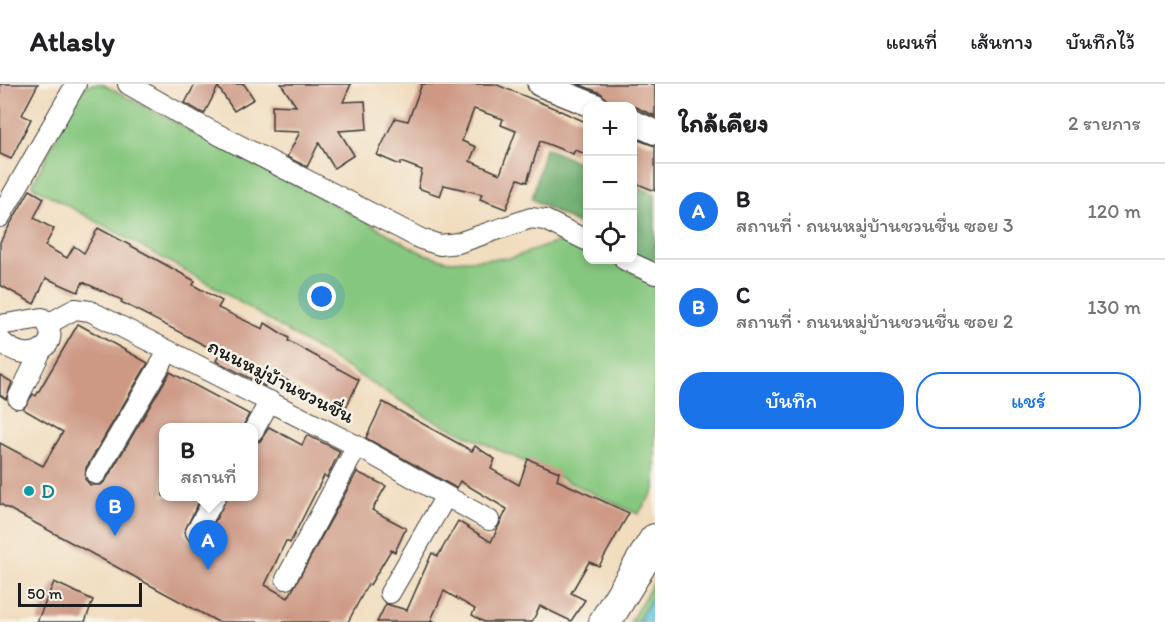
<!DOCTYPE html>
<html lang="th">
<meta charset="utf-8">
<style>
:root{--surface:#fff;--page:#f2f2f2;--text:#202124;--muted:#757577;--line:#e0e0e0;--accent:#1a73e8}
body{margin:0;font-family:Itim,"Playpen Sans Thai",sans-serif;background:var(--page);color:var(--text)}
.controls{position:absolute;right:18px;top:18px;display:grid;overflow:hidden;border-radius:12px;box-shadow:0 3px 9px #0003}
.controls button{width:54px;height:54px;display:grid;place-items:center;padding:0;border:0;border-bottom:2px solid var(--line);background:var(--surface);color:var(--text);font:30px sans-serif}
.scale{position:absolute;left:18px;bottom:15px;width:124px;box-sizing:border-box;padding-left:6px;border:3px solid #1c1c1c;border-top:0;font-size:16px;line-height:21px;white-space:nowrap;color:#1c1c1c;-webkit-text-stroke:4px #f7f3e8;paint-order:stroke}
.you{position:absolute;left:322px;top:213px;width:21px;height:21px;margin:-15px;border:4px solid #fff;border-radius:50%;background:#1a73e8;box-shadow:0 0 0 9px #1a73e833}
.badge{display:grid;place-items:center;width:39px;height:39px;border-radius:50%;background:var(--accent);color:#fff;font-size:20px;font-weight:700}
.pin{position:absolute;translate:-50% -50px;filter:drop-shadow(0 2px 3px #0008)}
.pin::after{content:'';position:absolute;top:32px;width:21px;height:18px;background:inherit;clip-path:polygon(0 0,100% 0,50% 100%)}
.popup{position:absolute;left:159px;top:339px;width:99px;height:78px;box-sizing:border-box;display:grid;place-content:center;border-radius:12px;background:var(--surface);filter:drop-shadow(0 2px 4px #0005);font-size:20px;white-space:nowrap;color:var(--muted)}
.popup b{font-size:22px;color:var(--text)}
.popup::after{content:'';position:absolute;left:50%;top:100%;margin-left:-12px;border:12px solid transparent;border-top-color:var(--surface)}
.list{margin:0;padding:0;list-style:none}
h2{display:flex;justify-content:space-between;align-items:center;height:78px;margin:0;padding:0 24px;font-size:26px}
h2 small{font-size:20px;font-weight:400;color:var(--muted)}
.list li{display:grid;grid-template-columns:39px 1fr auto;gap:18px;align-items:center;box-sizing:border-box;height:96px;padding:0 24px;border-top:2px solid var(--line)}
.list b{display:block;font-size:22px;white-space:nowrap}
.list p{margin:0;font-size:20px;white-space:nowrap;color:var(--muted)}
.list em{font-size:20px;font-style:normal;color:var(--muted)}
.actions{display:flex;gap:12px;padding:18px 24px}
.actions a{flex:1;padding:14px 0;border:2px solid var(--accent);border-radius:24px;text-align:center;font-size:21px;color:var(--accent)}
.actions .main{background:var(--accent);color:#fff}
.icon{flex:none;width:33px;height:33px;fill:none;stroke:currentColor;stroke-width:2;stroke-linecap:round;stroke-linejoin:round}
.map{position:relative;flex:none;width:655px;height:538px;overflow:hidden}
header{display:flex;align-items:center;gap:36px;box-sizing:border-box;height:84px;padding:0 30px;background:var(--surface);border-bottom:2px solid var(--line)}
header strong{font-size:28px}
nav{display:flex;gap:33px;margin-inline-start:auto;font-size:21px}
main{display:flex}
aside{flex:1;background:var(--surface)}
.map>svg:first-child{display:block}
</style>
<header>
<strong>Atlasly</strong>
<nav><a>แผนที่</a><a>เส้นทาง</a><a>บันทึกไว้</a></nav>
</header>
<main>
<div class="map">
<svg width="655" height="538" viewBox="0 0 655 538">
<rect width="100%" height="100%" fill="#f7f3e8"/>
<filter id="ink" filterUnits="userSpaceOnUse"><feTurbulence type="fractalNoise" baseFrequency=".0167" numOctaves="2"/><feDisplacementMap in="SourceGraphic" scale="12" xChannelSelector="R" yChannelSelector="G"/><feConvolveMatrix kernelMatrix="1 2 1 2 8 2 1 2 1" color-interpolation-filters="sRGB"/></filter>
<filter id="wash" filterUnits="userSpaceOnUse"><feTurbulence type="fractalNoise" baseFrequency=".008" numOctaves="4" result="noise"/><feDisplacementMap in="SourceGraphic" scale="24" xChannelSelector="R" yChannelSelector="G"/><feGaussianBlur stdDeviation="1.35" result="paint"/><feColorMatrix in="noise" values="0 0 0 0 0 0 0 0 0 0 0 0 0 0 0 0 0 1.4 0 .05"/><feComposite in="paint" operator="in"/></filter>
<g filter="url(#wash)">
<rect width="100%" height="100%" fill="#f1dcbd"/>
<g fill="#86c77f" stroke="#51724e" stroke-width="1.5">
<path d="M90 0H102L358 133 422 169 448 177 511 174 563 156 587 165 588 176H609L655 201V405L638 430 427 333 215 203 32 102 73 18 80 6Z"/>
<path d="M655 496V510L637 538H630Z"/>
</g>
<g fill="#6cac6e" stroke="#446445" stroke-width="1.5">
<path d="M545 64 587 82V145L532 115Z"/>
<path d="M632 101 655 110V174L651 179 633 169Z"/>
</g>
<path fill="#5ec2dd" stroke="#3d6f7c" stroke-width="1.5" d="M655 510V538H637Z"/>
<g id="blocks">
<g fill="#cd9985" fill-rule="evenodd">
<path d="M0 0H38L22 31 31 35 11 75 0 70Z"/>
<path d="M195 0H244L254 15 234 27 218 3 204 30 185 19Z"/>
<path d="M281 0H351L343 18 365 17 367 45 339 47 354 71 334 84 319 59 307 83 287 73 300 48 272 47V21L296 22Z"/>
<path d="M422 0H495L549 22 588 39V71L575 66 573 70 540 57 527 98 518 95 506 125 480 115 482 110 444 101 440 112 418 104 422 86 401 78 400 81 377 71 395 34 408 37ZM474 25 503 35 501 41 516 47 500 90 470 77 476 63 462 57Z"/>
<path d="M578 0H655V32L633 22H620L608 18 601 9Z"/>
<path d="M633 54 655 62V107L633 98Z"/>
<path d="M30 106 44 114 34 134 54 145 45 162 67 174 74 162 84 169 98 144 148 171 195 197 193 201 222 217 218 224 263 245 265 239 289 254 288 257 359 296 344 328 272 288 265 302 216 277 219 271 211 267 212 265 121 218 122 216 83 198 78 208 46 194 34 220 0 201V158Z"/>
<path d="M78 240 148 279 86 384 85 395 90 401H101L106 396 170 288 249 330 242 344H163V412H202L184 448 191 459 197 460 206 454 228 412H253V359L260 357 269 343 302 361 307 351 340 367 327 393 324 392 290 459 286 457 265 501 288 514 357 388 386 402 372 426 406 444 395 468 391 466 370 501 368 500 348 538H218L0 420V359L43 382 63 348 23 325 33 310 36 312Z"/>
<path d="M0 291 12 298 6 315 0 311Z"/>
<path d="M383 318 472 367 475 362 495 375 491 385 519 401 528 375 559 388 557 396 629 429 599 482 589 478 571 509 585 516 571 537 540 522 532 538H484L472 531 475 525 444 507 431 536 436 538H377L386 520 407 526 432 469 438 472 458 437 491 458 507 425 460 397 456 404 366 354Z"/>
<path d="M54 498 93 516 85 538H37Z"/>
</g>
</g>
</g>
<g filter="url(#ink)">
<use href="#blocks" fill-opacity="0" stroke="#3c3934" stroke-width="1.5"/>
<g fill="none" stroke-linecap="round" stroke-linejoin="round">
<defs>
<g id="minor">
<path d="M128 0 194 38 421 155 440 161 458 159 531 134 545 136 588 157"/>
<path d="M0 133 76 0"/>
<path d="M625 176 655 190"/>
<path d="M48 240 75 225 90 227 357 362 489 436"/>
<path d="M0 241 42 234C68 259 29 286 0 256"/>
<path d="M18 314 42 265"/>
<path d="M253 347 270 317"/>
<path d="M96 390 168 268"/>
<path d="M196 448 216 412"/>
<path d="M286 495 357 362"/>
<path d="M390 509 446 412"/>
</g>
<g id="tertiary">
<path d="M540 0 595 22"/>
<path d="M632 38 655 48"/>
</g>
<path id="primary" d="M605 538 655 456"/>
</defs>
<use href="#minor" stroke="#3c3934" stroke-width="22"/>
<use href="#tertiary" stroke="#3c3934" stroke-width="27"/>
<use href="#primary" stroke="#3c3934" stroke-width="34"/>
<use href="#minor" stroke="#fff" stroke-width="20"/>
<use href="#tertiary" stroke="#fff" stroke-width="24"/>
<use href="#primary" stroke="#fff" stroke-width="32"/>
</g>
</g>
<circle fill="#0f9aa8" stroke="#f7f3e8" stroke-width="2" cx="29" cy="407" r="6"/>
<g text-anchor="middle" stroke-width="5" stroke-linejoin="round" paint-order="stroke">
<g font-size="21" fill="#1c1c1c" stroke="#f7f3e8">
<text transform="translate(281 297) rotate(27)" y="7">ถนนหมู่บ้านชวนชื่น</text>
</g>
<g font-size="21" fill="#0d838f" stroke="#f7f3e8" text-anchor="start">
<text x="41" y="414">D</text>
</g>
</g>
</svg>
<div class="controls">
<button>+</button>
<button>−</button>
<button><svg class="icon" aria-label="locate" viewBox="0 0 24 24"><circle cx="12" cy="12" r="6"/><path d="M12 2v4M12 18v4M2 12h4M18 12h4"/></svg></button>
</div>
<div class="scale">50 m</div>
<div class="you"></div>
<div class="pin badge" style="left:208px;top:486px">A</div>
<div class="popup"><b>B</b>สถานที่</div>
<div class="pin badge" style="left:115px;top:452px">B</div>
</div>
<aside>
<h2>ใกล้เคียง<small>2 รายการ</small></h2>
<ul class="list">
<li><span class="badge">A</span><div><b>B</b><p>สถานที่ · ถนนหมู่บ้านชวนชื่น ซอย 3</p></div><em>120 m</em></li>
<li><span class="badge">B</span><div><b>C</b><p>สถานที่ · ถนนหมู่บ้านชวนชื่น ซอย 2</p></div><em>130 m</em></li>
</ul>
<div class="actions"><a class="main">บันทึก</a><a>แชร์</a></div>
</aside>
</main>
